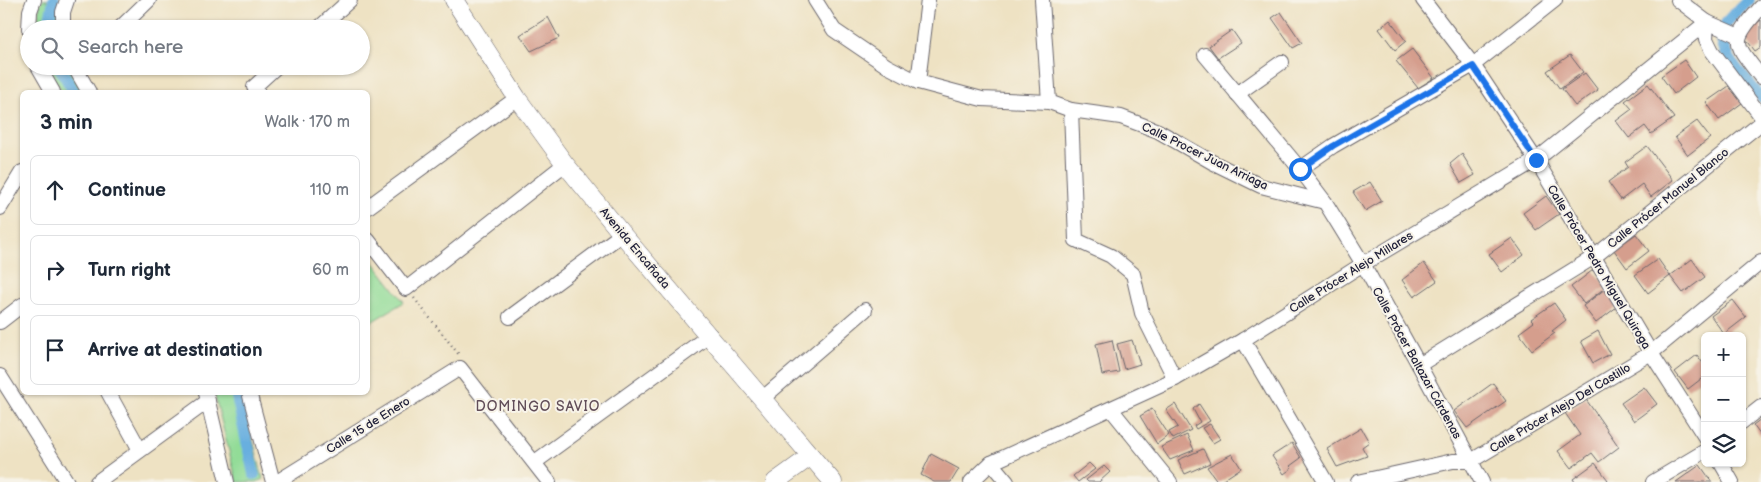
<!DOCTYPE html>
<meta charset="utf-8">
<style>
:root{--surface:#fff;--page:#f2f2f3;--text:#1f2937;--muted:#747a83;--line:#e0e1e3}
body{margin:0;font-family:"Balsamiq Sans",sans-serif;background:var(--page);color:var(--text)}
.controls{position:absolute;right:15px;bottom:15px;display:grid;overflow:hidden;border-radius:8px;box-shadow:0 1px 4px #0004}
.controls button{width:45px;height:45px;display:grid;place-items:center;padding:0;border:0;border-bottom:1px solid var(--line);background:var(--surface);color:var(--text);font:25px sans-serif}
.stop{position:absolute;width:15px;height:15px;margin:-11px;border:4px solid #1a73e8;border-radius:50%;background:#fff}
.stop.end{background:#1a73e8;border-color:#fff;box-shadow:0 1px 5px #0008}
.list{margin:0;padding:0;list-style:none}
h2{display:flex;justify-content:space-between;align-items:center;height:65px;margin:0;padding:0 20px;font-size:21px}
h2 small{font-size:16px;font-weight:400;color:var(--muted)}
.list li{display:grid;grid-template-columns:32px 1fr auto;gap:15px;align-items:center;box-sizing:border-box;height:70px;margin:0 10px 10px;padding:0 10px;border:1px solid var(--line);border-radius:8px}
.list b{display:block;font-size:19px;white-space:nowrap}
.list em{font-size:16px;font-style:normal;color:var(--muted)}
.icon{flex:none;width:28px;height:28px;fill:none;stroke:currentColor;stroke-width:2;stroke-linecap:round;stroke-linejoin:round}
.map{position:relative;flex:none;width:1761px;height:482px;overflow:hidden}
.search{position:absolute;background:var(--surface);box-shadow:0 1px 4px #0004;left:20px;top:20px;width:350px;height:55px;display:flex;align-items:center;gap:12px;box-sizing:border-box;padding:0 18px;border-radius:28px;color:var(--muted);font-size:19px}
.panel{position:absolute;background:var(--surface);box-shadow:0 1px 4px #0004;left:20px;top:90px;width:350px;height:305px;border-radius:8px}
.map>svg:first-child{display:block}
</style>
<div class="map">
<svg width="1761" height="482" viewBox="0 0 1761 482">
<rect width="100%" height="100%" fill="#f7f3e8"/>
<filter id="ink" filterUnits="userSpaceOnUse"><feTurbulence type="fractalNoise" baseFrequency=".02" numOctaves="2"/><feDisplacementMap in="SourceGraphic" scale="10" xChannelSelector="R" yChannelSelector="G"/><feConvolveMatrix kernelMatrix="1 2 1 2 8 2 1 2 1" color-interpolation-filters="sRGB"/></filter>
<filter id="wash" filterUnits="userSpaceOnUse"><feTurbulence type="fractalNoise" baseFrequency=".0096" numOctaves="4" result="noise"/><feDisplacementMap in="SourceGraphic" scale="20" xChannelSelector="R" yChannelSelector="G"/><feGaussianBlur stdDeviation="1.12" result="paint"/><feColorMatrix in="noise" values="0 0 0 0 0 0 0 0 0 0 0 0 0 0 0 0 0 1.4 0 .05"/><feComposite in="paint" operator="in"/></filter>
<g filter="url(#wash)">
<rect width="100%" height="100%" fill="#eee2c3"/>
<g fill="#92dc97" stroke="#5a7f69">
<path d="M42 0H60L58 29H37L39 8Z"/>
<path d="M47 66H68L83 92H62Z"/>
<path d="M368 255 404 302 368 324Z"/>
<path d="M214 393H241L263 479 257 482H237Z"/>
</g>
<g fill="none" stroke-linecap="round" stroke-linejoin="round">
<g stroke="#68afdf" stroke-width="12">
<path d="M1749 0C1742 7 1733 14 1727 22 1709 47 1746 79 1761 97"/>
<path d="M48 29 54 0"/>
<path d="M59 66 74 92"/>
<path d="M236 392 254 474"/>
</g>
</g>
<g id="blocks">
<g fill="#d59e8d">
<path d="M1281 12 1302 43 1293 48 1272 18Z"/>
<path d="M548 17 559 38 531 51 520 35Z"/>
<path d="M1390 20 1406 41 1395 50 1379 29Z"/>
<path d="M1761 20V47L1755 51 1742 34Z"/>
<path d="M1232 30 1241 43 1218 58 1209 46Z"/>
<path d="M1412 49 1434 78 1418 88 1396 61Z"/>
<path d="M1570 55 1583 72 1560 89 1547 71Z"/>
<path d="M1684 60 1696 77 1674 94 1661 76Z"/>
<path d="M1585 73 1598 90 1575 106 1562 89Z"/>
<path d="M1648 84 1674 118 1651 134 1645 126 1629 138 1616 121 1632 109 1625 101Z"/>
<path d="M1729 86 1742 103 1719 120 1706 102Z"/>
<path d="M1697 121 1710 138 1688 155 1675 137Z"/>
<path d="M1647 146 1673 180 1651 197 1642 184 1621 200 1608 182 1628 167 1625 162Z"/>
<path d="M1462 154 1475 175 1461 183 1450 164Z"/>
<path d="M1370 182 1382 201 1365 211 1353 192Z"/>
<path d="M1546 196 1559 214 1536 230 1523 213Z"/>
<path d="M1636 234 1649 251 1627 268 1614 250Z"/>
<path d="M1512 238 1524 255 1502 272 1489 254Z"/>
<path d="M1658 259 1670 276 1692 259 1705 277 1683 293 1670 276 1648 293 1635 275Z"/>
<path d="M1424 263 1437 281 1414 297 1402 280Z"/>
<path d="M1593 270 1606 287 1584 304 1571 287Z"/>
<path d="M1605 289 1618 306 1596 323 1583 306Z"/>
<path d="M1733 300 1746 317 1724 334 1711 316Z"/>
<path d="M1554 303 1566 320 1552 331 1555 333 1532 350 1519 333 1534 322 1531 319Z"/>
<path d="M1598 331 1610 354 1593 363 1581 341Z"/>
<path d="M1112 340 1119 372 1102 375 1096 344Z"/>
<path d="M1132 340 1140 364 1124 369 1117 344Z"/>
<path d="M1697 355 1705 366V376L1688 389 1675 372Z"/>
<path d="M1493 383 1506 401 1467 428 1454 411Z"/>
<path d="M1644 387 1657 404 1634 421 1621 403Z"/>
<path d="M1585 398 1619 447 1599 462 1592 453 1571 468 1558 451 1580 435 1565 413Z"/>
<path d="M1175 404 1191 430 1173 439 1169 432 1178 427 1166 410Z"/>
<path d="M1199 404 1210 421 1196 429 1194 426 1200 422 1193 409Z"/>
<path d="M1152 409 1169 435 1157 444 1140 416Z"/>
<path d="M1761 419V436L1753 425Z"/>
<path d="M1210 424 1220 439 1213 443 1202 428Z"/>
<path d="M1361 428 1369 442 1362 447 1367 456 1337 467 1327 449Z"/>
<path d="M1187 435 1194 450 1170 460 1161 447Z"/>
<path d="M1292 443 1301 458 1290 466 1292 468 1284 474 1272 456Z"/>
<path d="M1203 449 1210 463 1185 474 1178 460Z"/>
<path d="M931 454 959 469 951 482H934L921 475Z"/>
<path d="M1232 454 1241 468 1220 482H1218L1207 467Z"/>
<path d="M1089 463 1095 469 1078 482 1073 476Z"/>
<path d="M1595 463 1608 480 1606 482H1575L1573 479Z"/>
<path d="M1700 465 1712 482H1676Z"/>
<path d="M1104 466 1110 472 1099 482H1088L1086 480Z"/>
</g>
</g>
</g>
<g filter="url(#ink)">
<use href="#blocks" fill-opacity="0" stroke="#69656b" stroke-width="1"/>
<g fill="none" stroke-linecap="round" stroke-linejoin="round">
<defs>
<g id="minor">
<path d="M815 0 834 30 887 66 918 82 982 99 1049 102 1071 110 1121 117 1158 131 1212 162 1261 186 1325 202"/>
<path d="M1042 0 1049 102"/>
<path d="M1423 0 1473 65 1536 160 1651 353 1705 437"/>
<path d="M1678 0 1707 22 1739 36"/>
<path d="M1761 7C1730 43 1733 41 1761 77"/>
<path d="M1707 22 1706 39 1712 51 1761 116"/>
<path d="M29 29 30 11 34 0"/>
<path d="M63 29V12L67 0"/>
<path d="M119 29 149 0"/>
<path d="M318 29 350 0"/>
<path d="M1205 55 1300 169 1325 202 1363 264 1419 365 1482 482"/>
<path d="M38 66 53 92"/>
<path d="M74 66 89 92"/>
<path d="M918 82 928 0"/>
<path d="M258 92 254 87 277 66"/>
<path d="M1237 94 1282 62"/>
<path d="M1071 110 1076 240 1111 256 1133 274 1142 313 1175 379"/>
<path d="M1300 169 1333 146 1473 65 1555 0"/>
<path d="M368 207 517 98"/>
<path d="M0 208 22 172"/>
<path d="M368 240 406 289 565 164"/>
<path d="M510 317 622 234"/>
<path d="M0 322 22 305"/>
<path d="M1243 340 1326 482"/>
<path d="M1419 365 1594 257 1761 123"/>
<path d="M0 376 67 482"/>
<path d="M108 392 140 450"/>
<path d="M249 392 273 482"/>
<path d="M206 393 227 482"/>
<path d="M763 398 865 310"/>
<path d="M1111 409 1170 482"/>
<path d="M1742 422 1761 407"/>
<path d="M535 462 710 335"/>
<path d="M991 463 1007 482"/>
<path d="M1721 463 1732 482"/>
<path d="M97 482 208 401"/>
<path d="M277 482 460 368 549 482"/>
<path d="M971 482 991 463 1175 379 1243 340 1363 264 1536 160 1707 22"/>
<path d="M1358 482 1453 461H1471L1651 353 1761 262"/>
<path d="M1653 482 1705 451"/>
</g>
<g id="major">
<path d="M454 0 517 98 565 164 622 234 833 482"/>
<path d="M775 482 811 456"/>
</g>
</defs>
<use href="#minor" stroke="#69656b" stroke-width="16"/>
<use href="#major" stroke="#69656b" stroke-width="19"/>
<path stroke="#69656b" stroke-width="2.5" stroke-dasharray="1 4" stroke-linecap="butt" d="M414 298 460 356"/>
<use href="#minor" stroke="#fff" stroke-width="14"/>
<use href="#major" stroke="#fff" stroke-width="18"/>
</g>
</g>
<g fill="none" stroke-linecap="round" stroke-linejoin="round" filter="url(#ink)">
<path stroke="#1a73e8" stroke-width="6" d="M1300 169 1333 146 1473 66 1536 160"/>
</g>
<g text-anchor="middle" stroke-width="4" stroke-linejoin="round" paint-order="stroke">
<g font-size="12" fill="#22223b" stroke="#f7f3e8">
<text transform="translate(1205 156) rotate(26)" y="4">Calle Procer Juan Arriaga</text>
<text transform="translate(1668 198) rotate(-39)" y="4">Calle Prócer Manuel Blanco</text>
<text transform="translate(635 248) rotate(50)" y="4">Avenida Encañada</text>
<text transform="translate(1599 267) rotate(59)" y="4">Calle Prócer Pedro Miguel Quiroga</text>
<text transform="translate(1351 272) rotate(-32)" y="4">Calle Prócer Alejo Millares</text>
<text transform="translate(1417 363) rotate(61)" y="4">Calle Prócer Baltazar Cárdenas</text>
<text transform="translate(1560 408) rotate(-31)" y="4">Calle Prócer Alejo Del Castillo</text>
<text transform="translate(368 425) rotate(-32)" y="4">Calle 15 de Enero</text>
</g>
<g font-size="14" letter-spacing="1" fill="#614d58" stroke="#f7f3e8">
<text x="538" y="411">DOMINGO SAVIO</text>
</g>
</g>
</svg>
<div class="controls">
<button>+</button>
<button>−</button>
<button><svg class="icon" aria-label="layers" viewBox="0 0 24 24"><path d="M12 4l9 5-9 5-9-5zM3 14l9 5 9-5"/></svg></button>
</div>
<div class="stop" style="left:1300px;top:169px"></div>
<div class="stop end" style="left:1536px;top:160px"></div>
<div class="search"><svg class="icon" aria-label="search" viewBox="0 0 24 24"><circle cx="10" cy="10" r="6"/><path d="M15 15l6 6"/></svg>Search here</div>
<section class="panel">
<h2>3 min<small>Walk · 170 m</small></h2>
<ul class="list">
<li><svg class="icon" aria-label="ahead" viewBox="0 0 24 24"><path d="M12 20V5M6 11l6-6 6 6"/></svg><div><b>Continue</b></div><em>110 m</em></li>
<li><svg class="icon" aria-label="right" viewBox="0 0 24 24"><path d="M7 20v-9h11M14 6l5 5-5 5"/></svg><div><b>Turn right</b></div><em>60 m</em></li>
<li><svg class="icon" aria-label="arrive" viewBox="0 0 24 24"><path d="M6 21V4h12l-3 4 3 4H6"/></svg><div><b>Arrive at destination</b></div></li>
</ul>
</section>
</div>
